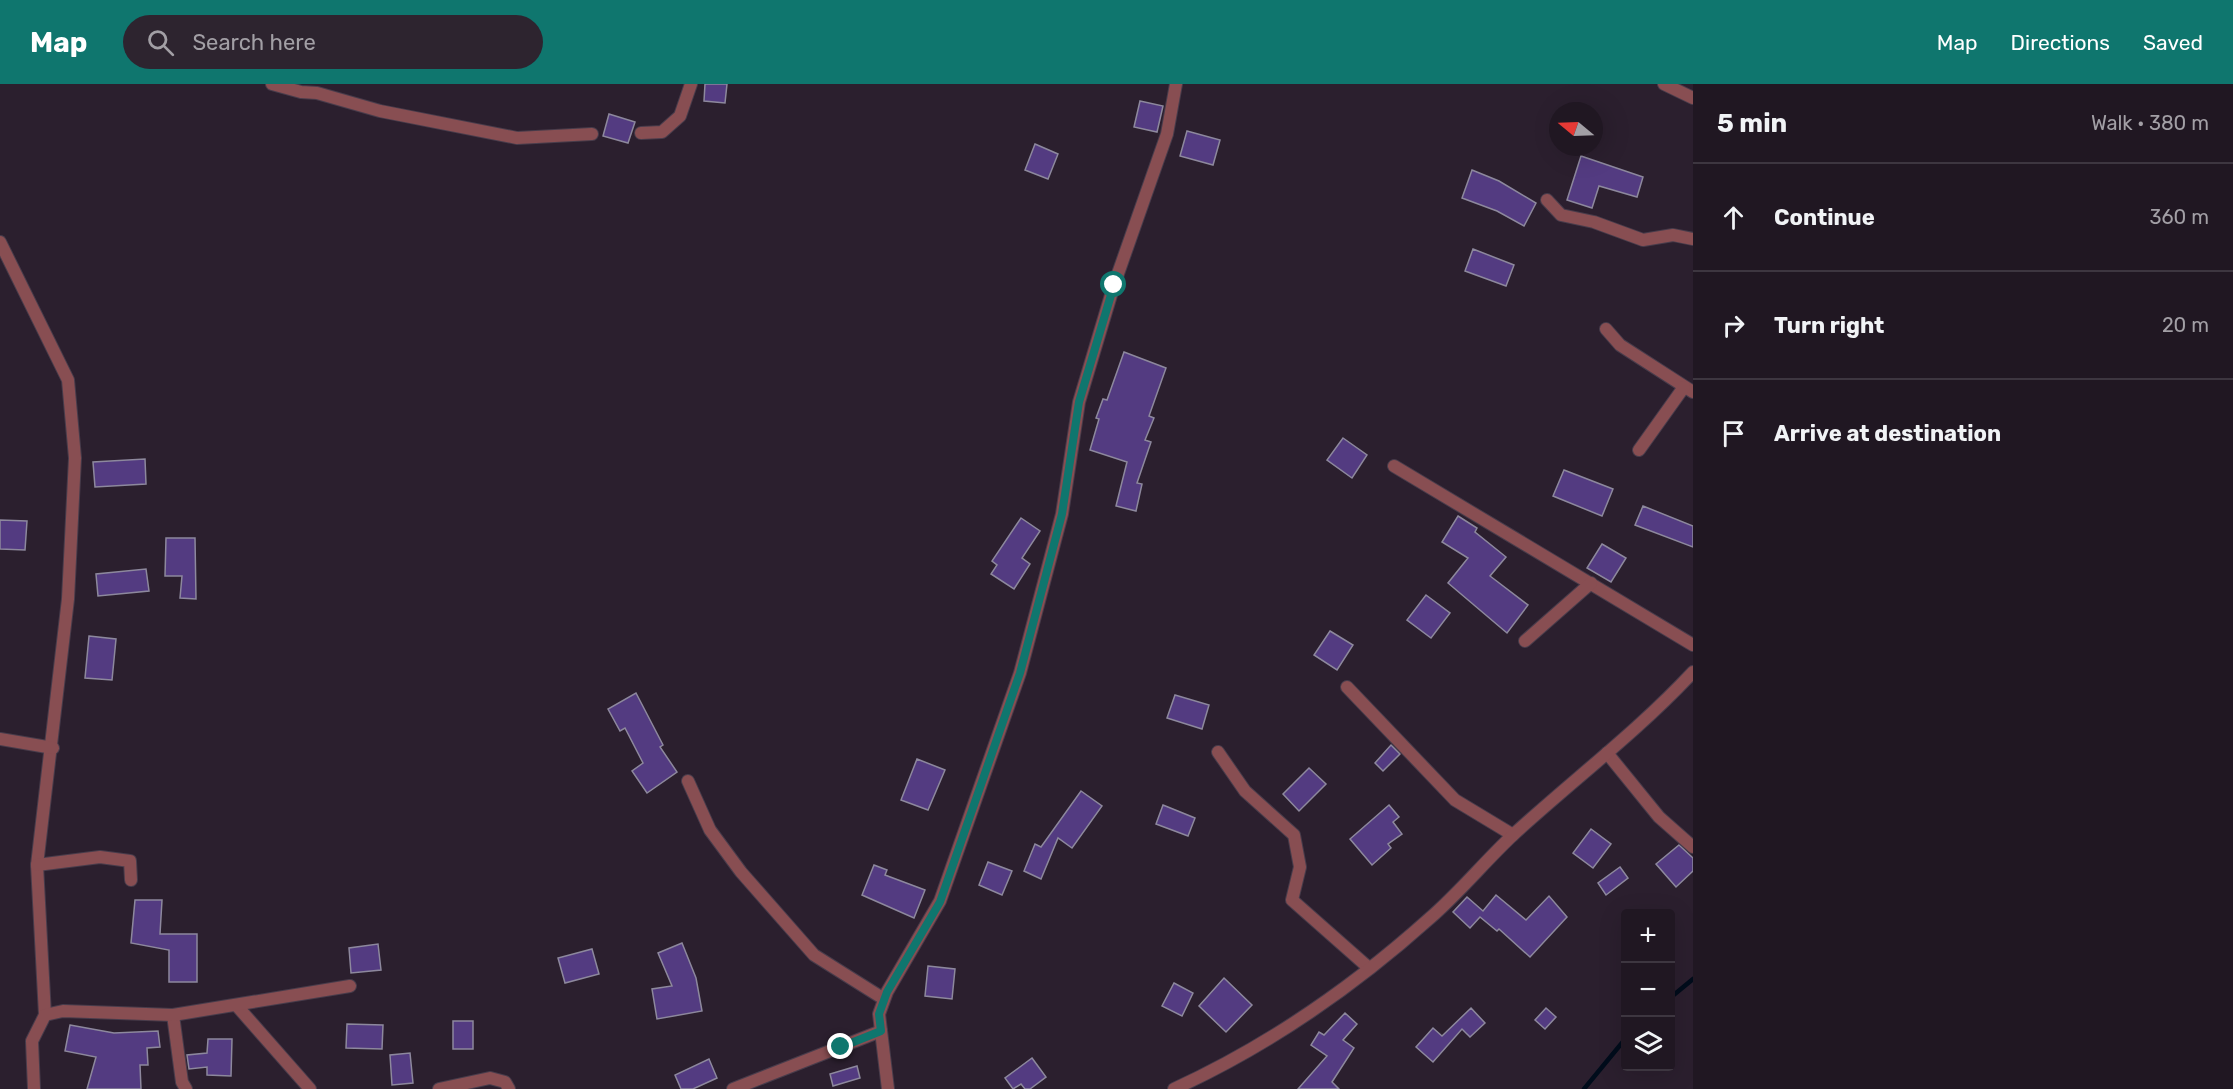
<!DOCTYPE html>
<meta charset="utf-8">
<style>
:root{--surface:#201722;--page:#2d242f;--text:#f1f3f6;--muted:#a29fa5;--line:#3d3640;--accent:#0f766e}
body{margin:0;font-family:Rubik,sans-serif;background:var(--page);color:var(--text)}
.controls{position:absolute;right:18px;bottom:18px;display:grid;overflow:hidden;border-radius:6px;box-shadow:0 6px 24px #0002}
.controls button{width:54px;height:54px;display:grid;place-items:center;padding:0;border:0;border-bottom:2px solid var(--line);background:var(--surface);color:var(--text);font:30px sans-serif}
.compass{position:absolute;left:1549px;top:18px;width:54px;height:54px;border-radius:50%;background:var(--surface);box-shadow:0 6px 24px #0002;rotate:289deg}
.stop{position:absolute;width:18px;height:18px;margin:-14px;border:4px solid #0f766e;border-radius:50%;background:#fff}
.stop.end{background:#0f766e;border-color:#fff;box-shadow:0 2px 6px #0008}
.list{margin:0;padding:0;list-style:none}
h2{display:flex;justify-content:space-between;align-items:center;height:78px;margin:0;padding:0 24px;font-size:26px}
h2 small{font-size:20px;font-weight:400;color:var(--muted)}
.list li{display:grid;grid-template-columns:39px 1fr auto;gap:18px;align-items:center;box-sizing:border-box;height:108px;padding:0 24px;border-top:2px solid var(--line)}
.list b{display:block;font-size:22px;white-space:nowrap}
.list em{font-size:20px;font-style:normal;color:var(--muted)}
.icon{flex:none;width:33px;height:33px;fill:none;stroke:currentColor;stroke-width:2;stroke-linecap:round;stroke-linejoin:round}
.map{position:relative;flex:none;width:1693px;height:1005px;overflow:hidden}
header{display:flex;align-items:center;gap:36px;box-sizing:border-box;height:84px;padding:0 30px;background:var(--accent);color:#fff}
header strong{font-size:28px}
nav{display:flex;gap:33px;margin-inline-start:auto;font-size:21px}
.search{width:420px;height:54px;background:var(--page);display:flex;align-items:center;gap:15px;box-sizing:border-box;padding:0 21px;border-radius:33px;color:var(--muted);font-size:22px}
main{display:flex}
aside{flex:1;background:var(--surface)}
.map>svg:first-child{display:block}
</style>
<header>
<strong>Map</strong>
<div class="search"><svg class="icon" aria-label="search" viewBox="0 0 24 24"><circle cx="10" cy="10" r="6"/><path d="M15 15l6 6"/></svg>Search here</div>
<nav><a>Map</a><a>Directions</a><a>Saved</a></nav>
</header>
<main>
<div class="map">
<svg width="1693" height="1005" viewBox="0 0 1693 1005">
<rect width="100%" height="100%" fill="#2b1f2e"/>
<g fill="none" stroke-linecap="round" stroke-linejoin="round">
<g stroke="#000c1b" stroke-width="4.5">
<path d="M1670 914 1693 895"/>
<path d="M1584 1005 1626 954"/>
</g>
</g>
<g fill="#533b81" stroke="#8d889d" stroke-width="1.5">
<path d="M705 0H727L725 19 704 17Z"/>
<path d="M1140 17 1163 22 1157 48 1134 43Z"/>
<path d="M609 30 635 38 628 59 603 52Z"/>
<path d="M1187 47 1220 56 1213 81 1180 72Z"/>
<path d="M1035 60 1058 70 1048 95 1025 86Z"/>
<path d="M1581 72 1643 93 1637 113 1599 102 1592 124 1567 116Z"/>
<path d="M1472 86 1499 97 1536 119 1524 142 1497 127 1462 114Z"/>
<path d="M1473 165 1514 181 1506 202 1465 187Z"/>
<path d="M1124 268 1166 284 1149 332 1154 334 1145 356 1151 358 1137 399 1142 400 1136 427 1116 422 1127 378 1090 366 1099 335 1096 334 1103 315 1107 316Z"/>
<path d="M1343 354 1367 371 1352 394 1327 376Z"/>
<path d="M145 375 146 400 95 403 93 378Z"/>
<path d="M1564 386 1613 405 1602 432 1553 412Z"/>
<path d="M1643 422 1693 442V463L1635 441Z"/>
<path d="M1458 432 1477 444 1475 448 1506 473 1490 492 1528 521 1507 549 1448 499 1468 474 1442 458Z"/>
<path d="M1021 434 1040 447 1022 474 1030 480 1014 505 991 490 997 481 992 477Z"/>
<path d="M0 436 27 437 25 466 0 465Z"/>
<path d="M166 454H195L196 515 180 514 182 492H165Z"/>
<path d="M1602 460 1626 474 1611 498 1587 484Z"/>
<path d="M146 485 149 507 98 512 96 490Z"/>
<path d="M1426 511 1450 529 1431 554 1407 536Z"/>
<path d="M1330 547 1353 561 1337 586 1314 571Z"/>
<path d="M89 552 116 555 112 596 85 594Z"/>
<path d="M636 609 663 661 660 663 677 688 647 709 632 687 643 679 625 644 620 647 608 625Z"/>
<path d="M1175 611 1209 621 1202 645 1167 634Z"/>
<path d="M1391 661 1400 670 1383 687 1375 679Z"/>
<path d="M917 675 945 686 928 726 901 716Z"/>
<path d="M1309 684 1326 700 1299 727 1283 710Z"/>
<path d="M1081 707 1102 722 1072 764 1058 754 1041 795 1024 787 1035 760 1041 763Z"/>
<path d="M1163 721 1195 734 1188 752 1156 740Z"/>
<path d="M1389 721 1399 733 1393 738 1402 750 1388 760 1391 764 1372 781 1350 755Z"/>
<path d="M1591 745 1611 760 1593 784 1573 769Z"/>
<path d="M1679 761 1693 774V787L1676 803 1656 780Z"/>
<path d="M988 778 1012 787 1002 811 979 801Z"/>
<path d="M874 781 887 786 885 791 925 806 914 834 862 811Z"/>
<path d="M1620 783 1628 794 1606 811 1598 799Z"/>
<path d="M1496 811 1526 836 1549 812 1567 833 1530 873 1499 845 1497 847 1480 833 1470 844 1453 828 1467 813 1483 827Z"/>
<path d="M135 816H162L160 850H197V898H169V866L131 859Z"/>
<path d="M682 859 696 894 702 927 657 935 652 905 672 902 658 869Z"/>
<path d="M378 860 381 886 351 889 349 864Z"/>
<path d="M592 865 599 890 565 899 558 874Z"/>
<path d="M928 882 955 885 952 915 925 912Z"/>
<path d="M1224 894 1252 921 1226 948 1199 922Z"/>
<path d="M1174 899 1193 909 1182 932 1162 922Z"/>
<path d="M1471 924 1485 939 1470 953 1462 945 1433 978 1416 963 1433 944 1442 952Z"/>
<path d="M1546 924 1556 933 1545 945 1535 936Z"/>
<path d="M1345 929 1357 940 1343 956 1354 964 1332 998 1339 1005H1298L1327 972 1311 961 1319 948 1324 951Z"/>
<rect x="453" y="937" width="20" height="28"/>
<path d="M347 940 383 941 382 965 346 964Z"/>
<path d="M70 941 114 949 158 947 160 963 147 964 148 981H140L141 1005H87L96 973 65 967Z"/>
<path d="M208 955H232L231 992 207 991V983L189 985 187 971 207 969Z"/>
<path d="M410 969 413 999 392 1001 390 971Z"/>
<path d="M1032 974 1046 993 1030 1005H1025L1021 1000 1013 1005 1005 994Z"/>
<path d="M709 975 717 994 693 1005H681L675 991Z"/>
<path d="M857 982 860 994 833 1002 830 990Z"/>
</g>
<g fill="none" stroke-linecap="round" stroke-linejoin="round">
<defs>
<g id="minor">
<path d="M272 0 301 8 317 9 380 27 517 54 592 50"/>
<path d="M1664 0 1693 14"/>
<path d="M641 49 662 48 680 32 691 0"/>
<path d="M1547 116 1561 131 1594 138 1643 156 1673 151 1693 155"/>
<path d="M0 158 68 296 75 374 68 515 37 781 45 931"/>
<path d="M1606 245 1620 261 1693 308"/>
<path d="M1639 366 1684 303"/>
<path d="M1394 382 1693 561"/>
<path d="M1525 557 1591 499"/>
<path d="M1347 603 1455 716 1513 751"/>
<path d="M0 655 53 664"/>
<path d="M1218 668 1245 707 1294 751 1300 783 1292 816 1369 884"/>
<path d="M1607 669 1659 733 1693 763"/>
<path d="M688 697 710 746 741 788 814 871 884 915"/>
<path d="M37 781 100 773 130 777 131 796"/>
<path d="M237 922 310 1005"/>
<path d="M173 931 182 998 186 1005"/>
<path d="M34 1005 32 957 45 931 63 927 173 931 350 902"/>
<path d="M439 1005 490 994 505 998 509 1005"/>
<path d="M733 1005 881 947"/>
<path d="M888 1005 879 930 887 908 940 817 1020 589 1062 430 1079 318 1114 201 1167 50 1176 0"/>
<path d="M1174 1005C1268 962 1353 903 1430 834 1460 808 1485 777 1514 750 1573 696 1638 647 1693 588"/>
</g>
</defs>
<use href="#minor" stroke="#483c4b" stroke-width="14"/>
<use href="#minor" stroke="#884e52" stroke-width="12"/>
</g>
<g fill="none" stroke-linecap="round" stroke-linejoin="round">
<path stroke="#0f766e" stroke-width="8" d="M841 963 881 947 879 930 887 908 940 818 1020 589 1062 430 1079 318 1114 201"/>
</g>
</svg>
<div class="controls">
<button>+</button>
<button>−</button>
<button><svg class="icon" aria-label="layers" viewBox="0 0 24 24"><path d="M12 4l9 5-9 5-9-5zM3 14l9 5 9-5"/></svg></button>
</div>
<svg class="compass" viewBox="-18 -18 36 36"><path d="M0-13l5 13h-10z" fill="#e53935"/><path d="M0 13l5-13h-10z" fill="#a29fa5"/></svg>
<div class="stop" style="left:1114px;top:201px"></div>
<div class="stop end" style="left:841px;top:963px"></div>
</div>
<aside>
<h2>5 min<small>Walk · 380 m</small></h2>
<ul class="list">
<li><svg class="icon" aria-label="ahead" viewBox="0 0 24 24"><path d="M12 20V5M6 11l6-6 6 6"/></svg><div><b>Continue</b></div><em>360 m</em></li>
<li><svg class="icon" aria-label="right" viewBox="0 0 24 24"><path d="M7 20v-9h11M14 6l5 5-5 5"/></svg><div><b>Turn right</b></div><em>20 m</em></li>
<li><svg class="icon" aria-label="arrive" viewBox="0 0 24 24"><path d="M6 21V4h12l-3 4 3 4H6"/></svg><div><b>Arrive at destination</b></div></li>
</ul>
</aside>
</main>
